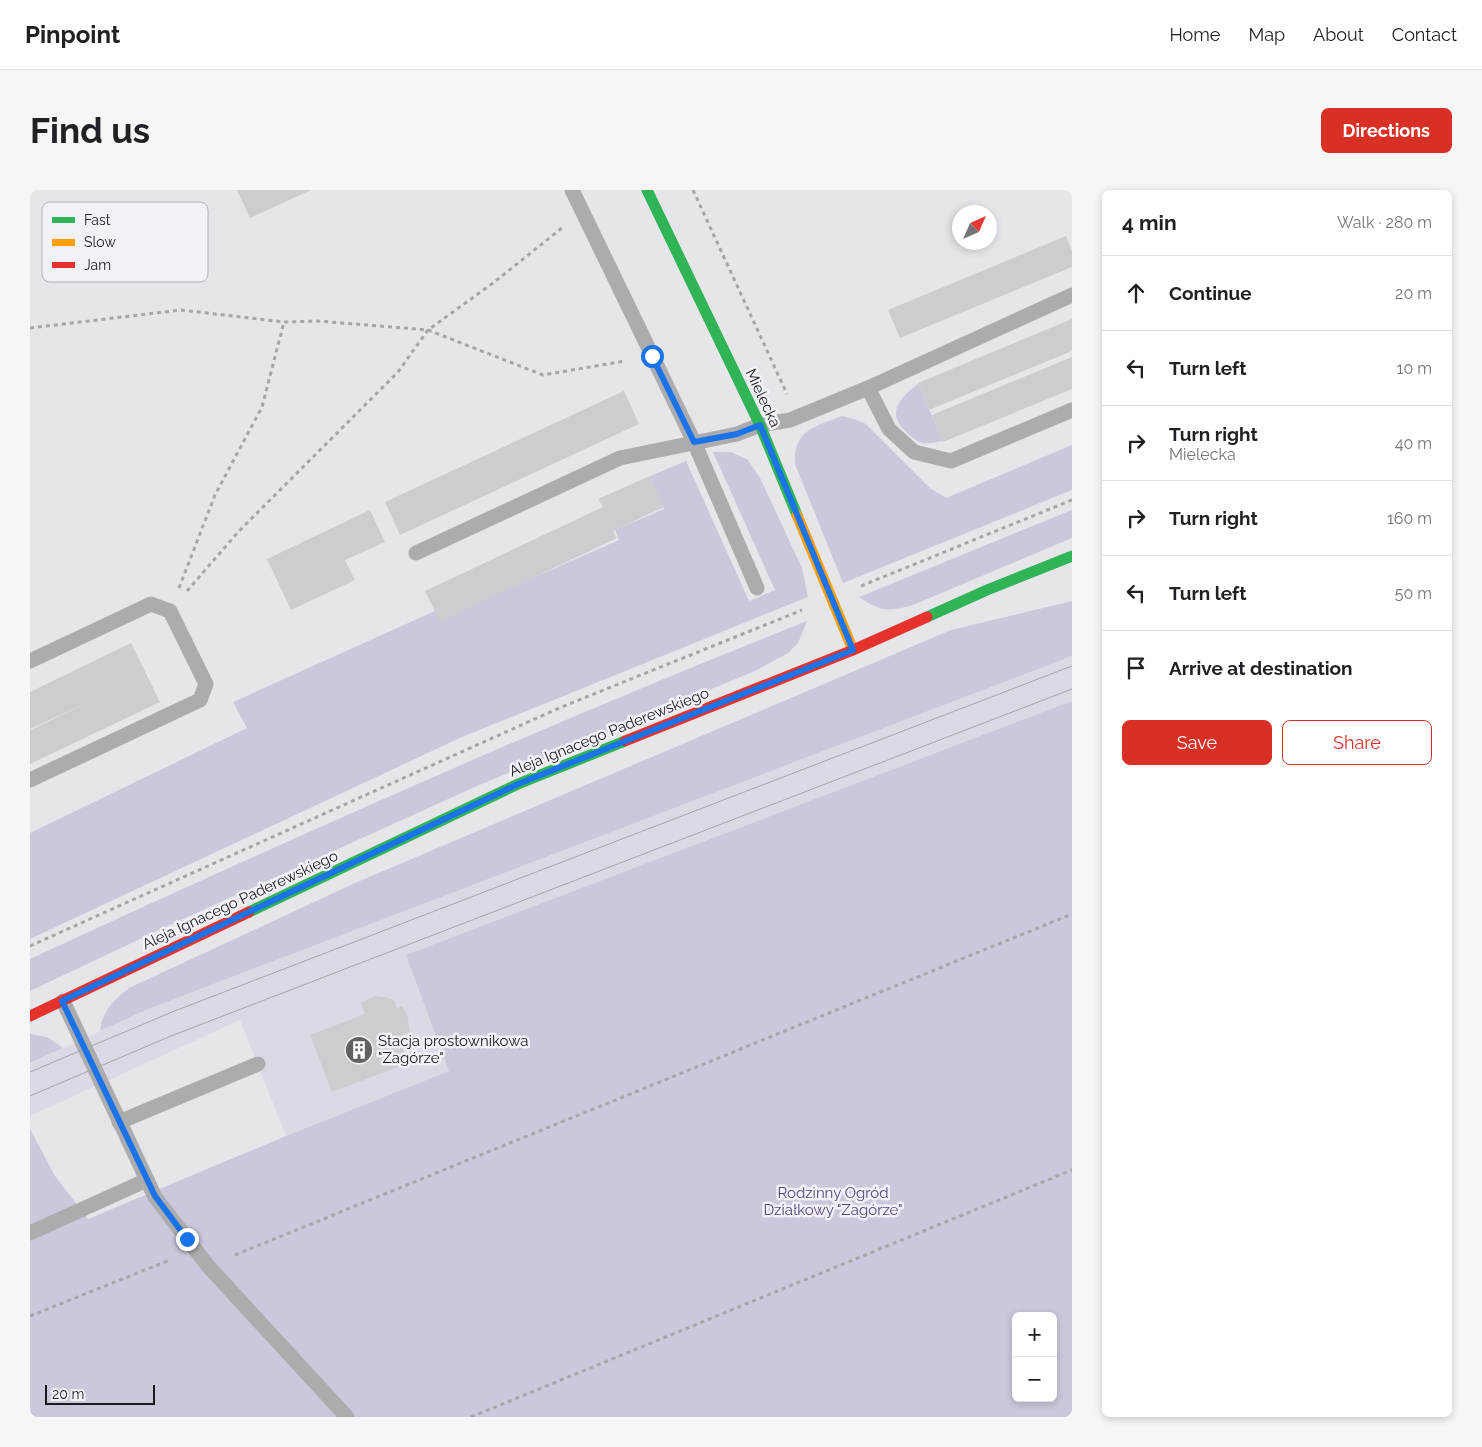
<!DOCTYPE html>
<meta charset="utf-8">
<style>
:root{--surface:#fff;--page:#f6f6f6;--text:#202124;--muted:#757577;--line:#e0e0e0;--accent:#d93025}
body{margin:0;font-family:Raleway,sans-serif;background:var(--page);color:var(--text)}
.controls{position:absolute;right:15px;bottom:15px;display:grid;overflow:hidden;border-radius:8px;box-shadow:0 2px 8px #0003}
.controls button{width:45px;height:45px;display:grid;place-items:center;padding:0;border:0;border-bottom:1px solid var(--line);background:var(--surface);color:var(--text);font:25px sans-serif}
.compass{position:absolute;left:922px;top:15px;width:45px;height:45px;border-radius:50%;background:var(--surface);box-shadow:0 2px 8px #0003;rotate:45deg}
.scale{position:absolute;left:15px;bottom:12px;width:110px;box-sizing:border-box;padding-left:5px;border:2px solid #1a1a1c;border-top:0;font-size:14px;line-height:18px;white-space:nowrap;color:#1a1a1c;-webkit-text-stroke:4px #f3f1f8;paint-order:stroke}
.stop{position:absolute;width:15px;height:15px;margin:-11px;border:4px solid #1a73e8;border-radius:50%;background:#fff}
.stop.end{background:#1a73e8;border-color:#fff;box-shadow:0 1px 5px #0008}
.list{margin:0;padding:0;list-style:none}
h2{display:flex;justify-content:space-between;align-items:center;height:65px;margin:0;padding:0 20px;font-size:21px}
h2 small{font-size:16px;font-weight:400;color:var(--muted)}
.list li{display:grid;grid-template-columns:32px 1fr auto;gap:15px;align-items:center;box-sizing:border-box;height:75px;padding:0 20px;border-top:1px solid var(--line)}
.list b{display:block;font-size:19px;white-space:nowrap}
.list p{margin:0;font-size:16px;white-space:nowrap;color:var(--muted)}
.list em{font-size:16px;font-style:normal;color:var(--muted)}
.actions{display:flex;gap:10px;padding:15px 20px}
.actions a{flex:1;padding:11px 0;border:1px solid var(--accent);border-radius:8px;text-align:center;font-size:18px;color:var(--accent)}
.actions .main{background:var(--accent);color:#fff}
.icon{flex:none;width:28px;height:28px;fill:none;stroke:currentColor;stroke-width:2;stroke-linecap:round;stroke-linejoin:round}
.map{position:relative;flex:none;width:1042px;height:1227px;overflow:hidden;border-radius:8px}
header{display:flex;align-items:center;gap:30px;box-sizing:border-box;height:70px;padding:0 25px;background:var(--surface);border-bottom:1px solid var(--line)}
header strong{font-size:24px}
nav{display:flex;gap:28px;margin-inline-start:auto;font-size:18px}
.intro{display:flex;align-items:center;justify-content:space-between;box-sizing:border-box;height:120px;padding:0 30px}
h1{margin:0;font-size:35px}
.button{padding:12px 22px;border-radius:8px;background:var(--accent);color:#fff;font-size:18px;font-weight:700}
main{display:flex;gap:30px;padding:0 30px}
aside{flex:1;background:var(--surface);border-radius:8px;box-shadow:0 2px 8px #0003}
.map>svg:first-child{display:block}
</style>
<header>
<strong>Pinpoint</strong>
<nav><a>Home</a><a>Map</a><a>About</a><a>Contact</a></nav>
</header>
<div class="intro"><h1>Find us</h1><a class="button">Directions</a></div>
<main>
<div class="map">
<svg width="1042" height="1227" viewBox="0 0 1042 1227">
<rect width="100%" height="100%" fill="#e6e5ea"/>
<path fill="#dbd9e4" d="M1042 466V511L376 765 419 881 256 946 210 830 0 926V874L118 819Z"/>
<g fill="#ccc7db" fill-rule="evenodd">
<path d="M888 194 913 251C907 252 899 254 893 253 887 252 881 246 876 242 855 222 871 207 888 194Z"/>
<path d="M812 226 824 229 836 234 900 298 916 308 1042 255V300L813 393 765 274C763 240 786 236 812 226Z"/>
<path d="M683 262H701L718 270 730 288 772 378 778 407 432 547 0 749V643L217 538 203 512 405 421 409 429 589 350 585 340 634 319 620 286 656 271 719 411 745 400Z"/>
<path d="M1042 320V348L883 415C856 422 852 422 829 407Z"/>
<path d="M1042 411V466L118 819 70 841C72 821 84 810 99 798L325 693 921 440Z"/>
<path d="M777 431 768 453 758 463 725 481 447 596 142 734 0 801V769C256 651 514 535 777 431Z"/>
<path d="M1042 511V1227H0V939L25 986 58 1029 256 946 419 881 376 765ZM986 1126H1023V1208H986Z"/>
<path d="M0 844 17 847 33 858 0 873Z"/>
</g>
<g fill="#cdccd0">
<path d="M207 0H281L220 28Z"/>
<path d="M1036 46 1042 61V77L870 148 858 120Z"/>
<path d="M1042 129V161L899 220 888 193Z"/>
<path d="M1042 167V199L913 252 902 225Z"/>
<path d="M594 201 609 234 370 345 355 312Z"/>
<path d="M620 286 634 317 583 341 587 348 410 432 395 401 573 317 568 309Z"/>
<path d="M340 320 355 352 315 370 325 390 261 420 237 369Z"/>
<path d="M101 453 130 512 0 574V540L67 508 0 539V502Z"/>
<path d="M345 806 355 807 364 810 367 818 372 816 377 824 380 842 368 847 378 873 302 902 280 845 335 824 331 813Z"/>
</g>
<g fill="none" stroke-linecap="round" stroke-linejoin="round">
<g stroke="#a6a6a9" stroke-width="3" stroke-dasharray="4 4" stroke-linecap="butt">
<path d="M663 0 757 204"/>
<path d="M0 138 151 120 254 132 288 131 398 140 513 185 595 171"/>
<path d="M831 396 1042 310"/>
<path d="M149 398 185 305 232 217 254 132"/>
<path d="M157 401 209 341 368 182 398 140 463 93 532 38"/>
<path d="M0 756 527 519 772 420"/>
<path d="M205 1065 1042 724"/>
<path d="M0 1126 140 1070"/>
<path d="M441 1227 1042 980"/>
</g>
<g stroke="#acacae" stroke-width="15">
<path d="M542 0 664 252 727 398"/>
<path d="M838 198 859 239 884 262 921 271 1042 220"/>
<path d="M386 363 590 268 707 244 730 235 760 230 838 198 1042 105"/>
<path d="M0 471 121 414 140 421 176 494 170 510 0 590"/>
<path d="M33 811 125 1007 178 1076 317 1227"/>
<path d="M89 932 228 874"/>
<path d="M0 1043 117 990"/>
</g>
<g stroke="#30b455" stroke-width="11">
<path d="M617 0 730 235 767 325"/>
<path d="M897 427 957 400 1042 366"/>
<path d="M219 722 488 594 595 551"/>
</g>
<path stroke="#ff9f0a" stroke-width="11" d="M767 325 823 460"/>
<g stroke="#e5322d" stroke-width="11">
<path d="M595 551 823 460 897 427"/>
<path d="M0 826 219 722"/>
</g>
<g stroke="#a6a5a9" stroke-width="1">
<path d="M0 882 142 822 1042 476"/>
<path d="M0 906 141 846 1042 499"/>
</g>
</g>
<g fill="none" stroke-linecap="round" stroke-linejoin="round">
<path stroke="#1a73e8" stroke-width="6" d="M157 1049 125 1006 32 811 488 594 823 460 730 235 707 244 664 252 622 166"/>
</g>
<defs>
<symbol id="building-disc" viewBox="-11 -11 22 22"><circle r="9.5" fill="#616164" stroke="#f3f1f8"/><path d="M-4-6H4V6H1V3H-1V6H-4ZM-2.5-4.3h1.7v1.8h-1.7ZM.8-4.3h1.7v1.8H.8ZM-2.5-1h1.7V.8h-1.7ZM.8-1h1.7V.8H.8Z" fill="#fff"/></symbol>
</defs>
<g fill-rule="evenodd">
<use href="#building-disc" x="313" y="844" width="32" height="32"/>
</g>
<g text-anchor="middle" stroke-width="5" stroke-linejoin="round" paint-order="stroke">
<g font-size="15" fill="#1a1a1c" stroke="#f3f1f8">
<text transform="translate(733 208) rotate(65)" y="5">Mielecka</text>
<text transform="translate(579 542) rotate(-22)" y="5">Aleja Ignacego Paderewskiego</text>
<text transform="translate(210 710) rotate(-25)" y="5">Aleja Ignacego Paderewskiego</text>
</g>
<g font-size="15" fill="#1a1a1c" stroke="#f3f1f8" text-anchor="start">
<text x="348" y="856">Stacja prostownikowa<tspan x="348" dy="17">"Zagórze"</tspan></text>
</g>
<g font-size="15" fill="#55477b" stroke="#f3f1f8">
<text x="803" y="1008">Rodzinny Ogród<tspan x="803" dy="17">Działkowy "Zagórze"</tspan></text>
</g>
</g>
<rect x="12" y="12" width="166" height="80" rx="8" fill="#f3f1f8" stroke="#b2b0b6" stroke-width="1"/>
<rect x="22" y="27" width="23" height="6" fill="#30b455"/>
<rect x="22" y="49" width="23" height="7" fill="#ff9f0a"/>
<rect x="22" y="72" width="23" height="6" fill="#e5322d"/>
<g font-size="14" fill="#1a1a1c">
<text x="54" y="35">Fast</text>
<text x="54" y="57">Slow</text>
<text x="54" y="80">Jam</text>
</g>
</svg>
<div class="controls">
<button>+</button>
<button>−</button>
</div>
<svg class="compass" viewBox="-18 -18 36 36"><path d="M0-13l5 13h-10z" fill="#e53935"/><path d="M0 13l5-13h-10z" fill="#757577"/></svg>
<div class="scale">20 m</div>
<div class="stop" style="left:622px;top:166px"></div>
<div class="stop end" style="left:157px;top:1049px"></div>
</div>
<aside>
<h2>4 min<small>Walk · 280 m</small></h2>
<ul class="list">
<li><svg class="icon" aria-label="ahead" viewBox="0 0 24 24"><path d="M12 20V5M6 11l6-6 6 6"/></svg><div><b>Continue</b></div><em>20 m</em></li>
<li><svg class="icon" aria-label="left" viewBox="0 0 24 24"><path d="M17 20v-9H6M10 6l-5 5 5 5"/></svg><div><b>Turn left</b></div><em>10 m</em></li>
<li><svg class="icon" aria-label="right" viewBox="0 0 24 24"><path d="M7 20v-9h11M14 6l5 5-5 5"/></svg><div><b>Turn right</b><p>Mielecka</p></div><em>40 m</em></li>
<li><svg class="icon" aria-label="right" viewBox="0 0 24 24"><path d="M7 20v-9h11M14 6l5 5-5 5"/></svg><div><b>Turn right</b></div><em>160 m</em></li>
<li><svg class="icon" aria-label="left" viewBox="0 0 24 24"><path d="M17 20v-9H6M10 6l-5 5 5 5"/></svg><div><b>Turn left</b></div><em>50 m</em></li>
<li><svg class="icon" aria-label="arrive" viewBox="0 0 24 24"><path d="M6 21V4h12l-3 4 3 4H6"/></svg><div><b>Arrive at destination</b></div></li>
</ul>
<div class="actions"><a class="main">Save</a><a>Share</a></div>
</aside>
</main>
